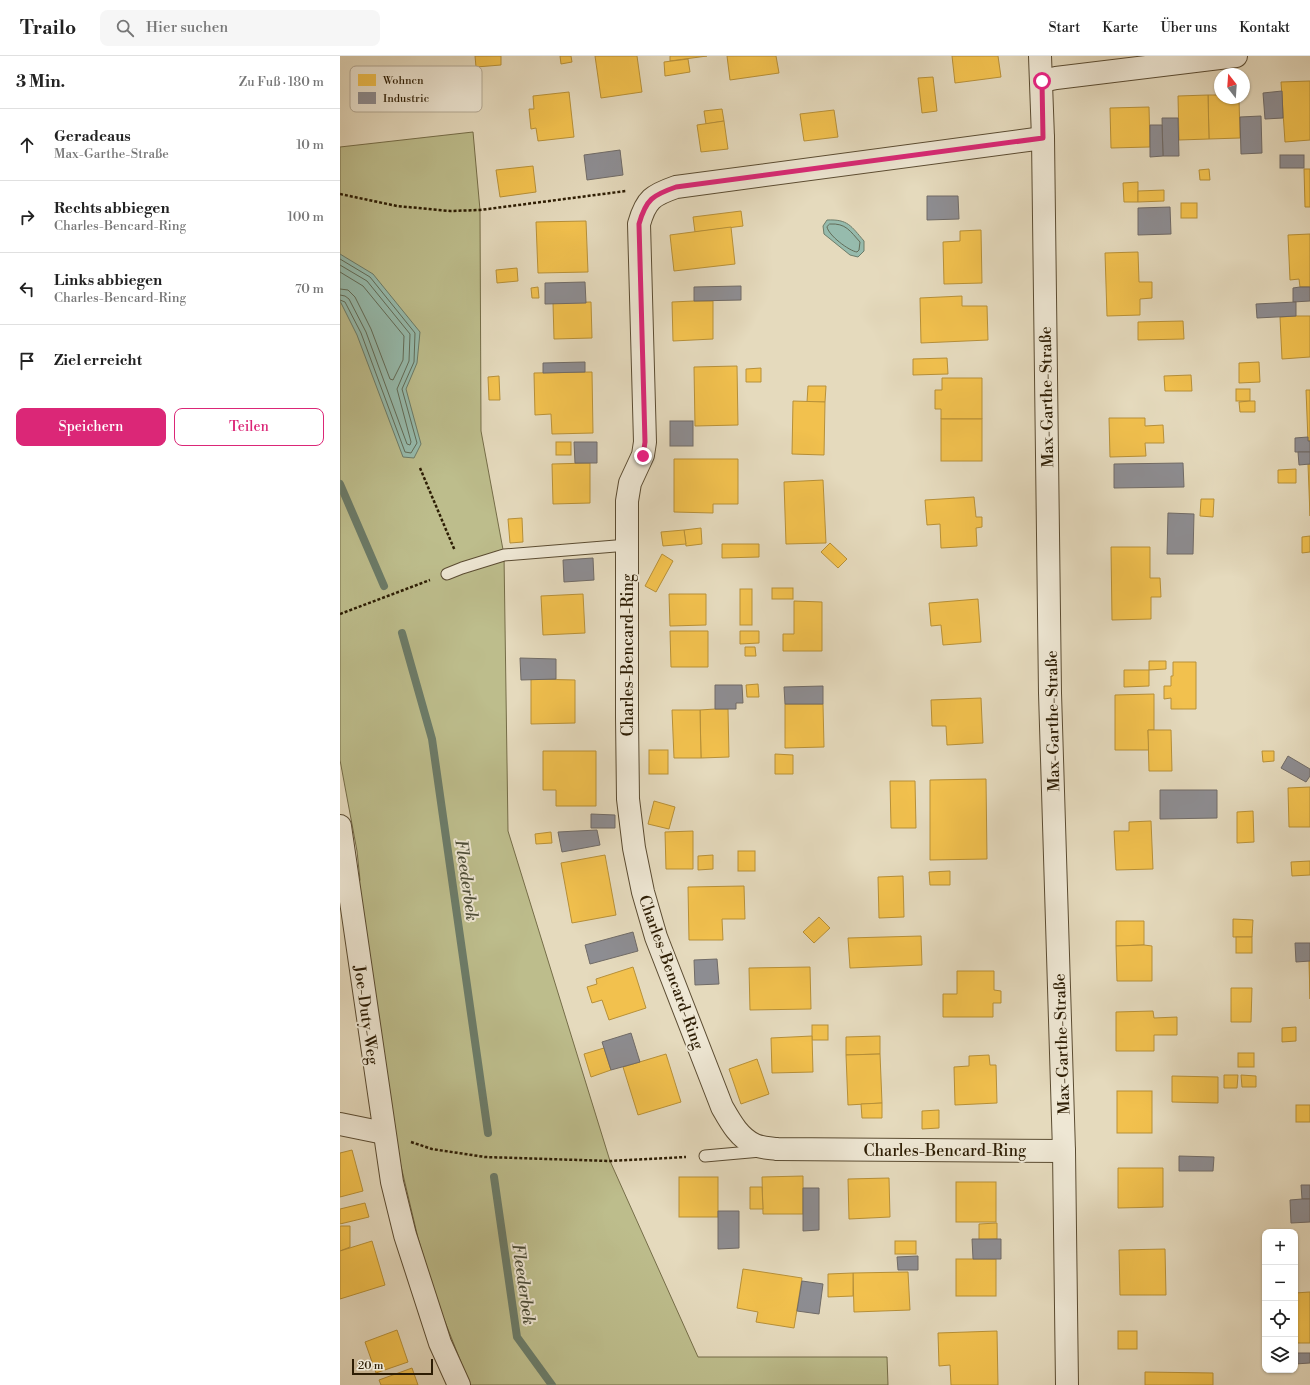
<!DOCTYPE html>
<html lang="de">
<meta charset="utf-8">
<style>
:root{--surface:#fff;--page:#f6f6f6;--text:#222;--muted:#767676;--line:#e0e0e0;--accent:#db2777}
body{margin:0;font-family:"Libre Bodoni",serif;background:var(--page);color:var(--text)}
.controls{position:absolute;right:12px;bottom:12px;display:grid;overflow:hidden;border-radius:8px;box-shadow:0 1px 3px #0004}
.controls button{width:36px;height:36px;display:grid;place-items:center;padding:0;border:0;border-bottom:1px solid var(--line);background:var(--surface);color:var(--text);font:20px sans-serif}
.compass{position:absolute;left:874px;top:12px;width:36px;height:36px;border-radius:50%;background:var(--surface);box-shadow:0 1px 3px #0004;rotate:343deg}
.scale{position:absolute;left:12px;bottom:10px;width:81px;box-sizing:border-box;padding-left:4px;border:2px solid #2d1d04;border-top:0;font-size:11px;line-height:14px;white-space:nowrap;color:#2d1d04;-webkit-text-stroke:3px #eee7d4;paint-order:stroke}
.stop{position:absolute;width:12px;height:12px;margin:-9px;border:3px solid #db2777;border-radius:50%;background:#fff}
.stop.end{background:#db2777;border-color:#fff;box-shadow:0 1px 4px #0008}
.list{margin:0;padding:0;list-style:none}
h2{display:flex;justify-content:space-between;align-items:center;height:52px;margin:0;padding:0 16px;font-size:17px}
h2 small{font-size:13px;font-weight:400;color:var(--muted)}
.list li{display:grid;grid-template-columns:26px 1fr auto;gap:12px;align-items:center;box-sizing:border-box;height:72px;padding:0 16px;border-top:1px solid var(--line)}
.list b{display:block;font-size:15px;white-space:nowrap}
.list p{margin:0;font-size:13px;white-space:nowrap;color:var(--muted)}
.list em{font-size:13px;font-style:normal;color:var(--muted)}
.actions{display:flex;gap:8px;padding:12px 16px}
.actions a{flex:1;padding:9px 0;border:1px solid var(--accent);border-radius:8px;text-align:center;font-size:14px;color:var(--accent)}
.actions .main{background:var(--accent);color:#fff}
.icon{flex:none;width:22px;height:22px;fill:none;stroke:currentColor;stroke-width:2;stroke-linecap:round;stroke-linejoin:round}
.map{position:relative;flex:none;width:970px;height:1329px;overflow:hidden}
header{display:flex;align-items:center;gap:24px;box-sizing:border-box;height:56px;padding:0 20px;background:var(--surface);border-bottom:1px solid var(--line)}
header strong{font-size:19px}
nav{display:flex;gap:22px;margin-inline-start:auto;font-size:14px}
.search{width:280px;height:36px;background:var(--page);display:flex;align-items:center;gap:10px;box-sizing:border-box;padding:0 14px;border-radius:8px;color:var(--muted);font-size:15px}
main{display:flex}
aside{flex:1;background:var(--surface)}
.map>svg:first-child{display:block}
</style>
<header>
<strong>Trailo</strong>
<div class="search"><svg class="icon" aria-label="search" viewBox="0 0 24 24"><circle cx="10" cy="10" r="6"/><path d="M15 15l6 6"/></svg>Hier suchen</div>
<nav><a>Start</a><a>Karte</a><a>Über uns</a><a>Kontakt</a></nav>
</header>
<main>
<aside>
<h2>3 Min.<small>Zu Fuß · 180 m</small></h2>
<ul class="list">
<li><svg class="icon" aria-label="ahead" viewBox="0 0 24 24"><path d="M12 20V5M6 11l6-6 6 6"/></svg><div><b>Geradeaus</b><p>Max-Garthe-Straße</p></div><em>10 m</em></li>
<li><svg class="icon" aria-label="right" viewBox="0 0 24 24"><path d="M7 20v-9h11M14 6l5 5-5 5"/></svg><div><b>Rechts abbiegen</b><p>Charles-Bencard-Ring</p></div><em>100 m</em></li>
<li><svg class="icon" aria-label="left" viewBox="0 0 24 24"><path d="M17 20v-9H6M10 6l-5 5 5 5"/></svg><div><b>Links abbiegen</b><p>Charles-Bencard-Ring</p></div><em>70 m</em></li>
<li><svg class="icon" aria-label="arrive" viewBox="0 0 24 24"><path d="M6 21V4h12l-3 4 3 4H6"/></svg><div><b>Ziel erreicht</b></div></li>
</ul>
<div class="actions"><a class="main">Speichern</a><a>Teilen</a></div>
</aside>
<div class="map">
<svg width="970" height="1329" viewBox="0 0 970 1329">
<rect width="100%" height="100%" fill="#e5dabd"/>
<filter id="stains"><feTurbulence type="fractalNoise" baseFrequency=".005" numOctaves="4"/><feColorMatrix values="0 0 0 0 .2 0 0 0 0 .09 0 0 0 0 .02 0 0 0 .5 -.17"/></filter>
<radialGradient id="worn" r=".72"><stop offset=".6" stop-color="#630" stop-opacity="0"/><stop offset="1" stop-color="#630" stop-opacity=".3"/></radialGradient>
<path fill="#bdbd8c" stroke="#756d48" d="M133 76 140 154 141 375 164 499 168 775 270 1105 358 1301H547L548 1329H130L98 1248 78 1182 60 1106 16 832 20 824 17 795 0 704V91Z"/>
<g fill="#96bbad" stroke="#6c7c69">
<path d="M487 164C508 163 511 170 524 185V195L518 201 510 199 484 178 483 170Z"/>
<path d="M0 198 33 218 80 276 77 307 66 333 81 388 74 402 63 401 17 279 0 245Z"/>
</g>
<g fill="#f2c14e" stroke="#b79038">
<path d="M135 0H161V9L136 11Z"/>
<path d="M220 0H231L232 6 221 8Z"/>
<path d="M255 0H297L302 36 261 42Z"/>
<path d="M330 0H367L330 5Z"/>
<path d="M387 0H436L439 17 390 24Z"/>
<path d="M612 0H658L661 21 615 27Z"/>
<path d="M348 3 350 16 325 20 324 6Z"/>
<path d="M593 21 597 55 582 57 578 22Z"/>
<path d="M970 25V84L945 86 941 26Z"/>
<path d="M229 36 234 81 198 85 196 72 191 73 189 53H194L193 40Z"/>
<path d="M868 39H880V42H899L900 82 869 83Z"/>
<path d="M868 39 869 83 839 84 838 40Z"/>
<path d="M809 51 810 91 771 92 770 52Z"/>
<path d="M382 53 384 65 366 68 364 55Z"/>
<path d="M494 54 498 81 464 85 460 58Z"/>
<path d="M384 65 388 93 361 96 357 69Z"/>
<path d="M193 110 196 136 160 141 156 114Z"/>
<path d="M869 113 870 124H860L859 114Z"/>
<path d="M964 113H970V151H965Z"/>
<path d="M798 126V146H784L783 127Z"/>
<path d="M824 134V145L798 146V135Z"/>
<rect x="841" y="147" width="16" height="15"/>
<path d="M401 155 403 170 355 176 353 161Z"/>
<path d="M246 165 248 216 198 217 196 166Z"/>
<path d="M391 171 395 208 334 215 330 179Z"/>
<path d="M641 174 642 227 604 228 603 186 620 185V175Z"/>
<path d="M970 178V231H960L959 223 950 224 948 179Z"/>
<path d="M798 196 799 226H812V242L800 243V259L767 260 765 197Z"/>
<path d="M177 212 178 225 157 227 156 214Z"/>
<path d="M198 231 199 242H192L191 232Z"/>
<path d="M622 240V250H647L648 284 581 287 580 242Z"/>
<path d="M354 245H373V283L333 285 332 246Z"/>
<path d="M251 246 252 282 214 283 213 247Z"/>
<path d="M956 260H970V301L942 303 940 261Z"/>
<path d="M843 265 844 283 798 284V266Z"/>
<path d="M607 302 608 318 573 319V303Z"/>
<path d="M919 306 920 326 899 327V307Z"/>
<path d="M397 310 398 369 355 370 354 311Z"/>
<path d="M421 312V326H406V313Z"/>
<path d="M252 316 253 377 212 378 211 358 195 359 194 317Z"/>
<path d="M851 319 852 335H825L824 320Z"/>
<path d="M159 320 160 344H149L148 321Z"/>
<path d="M602 322H642V363H601V353H595V334H602Z"/>
<path d="M468 330H486L485 346H467Z"/>
<rect x="896" y="333" width="14" height="12"/>
<path d="M966 334H970V385H968Z"/>
<path d="M453 345 485 346 484 399 452 398Z"/>
<path d="M910 345H915V356H900L899 346Z"/>
<path d="M769 362H805V370L823 369 824 387H805L806 400 770 401Z"/>
<rect x="601" y="363" width="41" height="42"/>
<rect x="216" y="386" width="15" height="13"/>
<path d="M334 403H398V448H373V457L334 456Z"/>
<path d="M250 407V447L213 448 212 408Z"/>
<path d="M968 408H970V460Z"/>
<path d="M956 413V427H938V414Z"/>
<path d="M483 424 486 487 446 488 444 426Z"/>
<path d="M634 441 636 461H642V471L636 472 637 490 601 492 600 468 587 469 585 444Z"/>
<path d="M861 443H874L873 461 860 460Z"/>
<path d="M182 462 183 486 170 487 168 463Z"/>
<path d="M361 472 362 488 346 490 344 474Z"/>
<path d="M344 474 346 488 323 490 321 476Z"/>
<path d="M970 480V496L962 497V481Z"/>
<path d="M490 487 507 503 498 512 481 496Z"/>
<path d="M382 488H419V501L382 502Z"/>
<path d="M771 491H810V522H820L821 541H811V563L772 564Z"/>
<path d="M322 498 333 505 316 536 305 530Z"/>
<rect x="432" y="532" width="21" height="11"/>
<rect x="400" y="533" width="12" height="36"/>
<path d="M243 538 245 577 203 579 201 540Z"/>
<path d="M329 538H366V569L330 570Z"/>
<path d="M638 543 641 586 603 589 601 569 591 570 589 547Z"/>
<path d="M454 545 482 546V595H443V578H454Z"/>
<path d="M330 575H368V611H331Z"/>
<path d="M400 575H419V587L400 588Z"/>
<path d="M405 591H415L416 600H405Z"/>
<path d="M809 605H826V613L809 614Z"/>
<path d="M833 606H856V653H831V642L824 643V630H831V620H833Z"/>
<path d="M784 614H809V630L784 631Z"/>
<path d="M191 623 235 624V667L191 668Z"/>
<path d="M418 628 419 641H407L406 629Z"/>
<path d="M814 638V674H808L809 694H775V639Z"/>
<path d="M641 642 643 687 607 689 606 670H592L591 644Z"/>
<path d="M445 648H483L484 691 445 692Z"/>
<path d="M375 653H388L389 701 361 702 360 654Z"/>
<path d="M332 654H360L361 702H334Z"/>
<path d="M808 674H831L832 715H809Z"/>
<rect x="309" y="694" width="19" height="24"/>
<path d="M203 695H256V750H216V734H203Z"/>
<path d="M922 695H934V705L923 706Z"/>
<path d="M435 698 453 699V718H435Z"/>
<path d="M646 723 647 803 590 804V724Z"/>
<path d="M550 725H575L576 772H551Z"/>
<path d="M970 731V771H949L948 732Z"/>
<path d="M314 745 335 751 329 773 308 768Z"/>
<path d="M913 755 914 786 897 787V756Z"/>
<path d="M811 765 813 813 776 814 774 775H789V766Z"/>
<path d="M353 775V813H326L325 776Z"/>
<path d="M211 776 212 787 196 788 195 778Z"/>
<rect x="398" y="795" width="17" height="20"/>
<path d="M265 799 276 859 232 867 221 807Z"/>
<path d="M373 799V813L358 814V800Z"/>
<path d="M970 805V819L952 820 951 806Z"/>
<path d="M610 815V829H590L589 816Z"/>
<path d="M563 820 564 861 539 862 538 821Z"/>
<path d="M404 830 405 863H382L383 884H349L348 831Z"/>
<path d="M479 861 490 872 474 887 463 876Z"/>
<path d="M893 863 913 864 912 881H893Z"/>
<path d="M776 865H804V889L776 890Z"/>
<path d="M581 880 582 909 510 912 508 882Z"/>
<rect x="896" y="881" width="16" height="16"/>
<path d="M804 889 812 890V925H777L776 890Z"/>
<path d="M969 905H970V943Z"/>
<path d="M293 911 306 952 269 964 262 944 252 947 247 931 257 928 256 923Z"/>
<path d="M470 911 471 953 410 954 409 912Z"/>
<path d="M617 915H654V934L661 935V947H653V961H603V938H617Z"/>
<path d="M891 932H912L911 966H891Z"/>
<path d="M813 955 814 962 837 961V979H814V995H776V956Z"/>
<rect x="472" y="969" width="16" height="15"/>
<path d="M956 971V985L942 986V972Z"/>
<path d="M472 980 473 1016 432 1017 431 982Z"/>
<path d="M540 980V998L506 999V981Z"/>
<path d="M264 992 271 1014 251 1021 244 998Z"/>
<rect x="898" y="997" width="16" height="14"/>
<path d="M326 998 341 1046 298 1059 283 1011Z"/>
<path d="M540 998 542 1047 508 1049 506 999Z"/>
<path d="M649 999 650 1009H656L657 1047 615 1049 614 1011 629 1010V1000Z"/>
<path d="M417 1003 429 1038 401 1048 389 1013Z"/>
<path d="M884 1019H898L897 1032H884Z"/>
<path d="M901 1019 916 1020V1031H902Z"/>
<path d="M832 1020 878 1021V1047L832 1046Z"/>
<rect x="777" y="1035" width="35" height="42"/>
<path d="M542 1047V1062H522L521 1048Z"/>
<rect x="956" y="1049" width="14" height="17"/>
<path d="M599 1054V1072L582 1073V1055Z"/>
<path d="M12 1094 23 1135 0 1141V1097Z"/>
<path d="M778 1112H823V1151L778 1152Z"/>
<path d="M463 1120V1158H423L422 1121Z"/>
<rect x="339" y="1121" width="39" height="40"/>
<path d="M549 1122 550 1161 509 1163 508 1123Z"/>
<rect x="616" y="1126" width="40" height="40"/>
<path d="M410 1131H422L423 1153H410Z"/>
<path d="M25 1147 29 1161 0 1168V1153Z"/>
<path d="M657 1167V1183L639 1184V1168Z"/>
<path d="M0 1170H10V1191L0 1195Z"/>
<path d="M32 1185 45 1229 0 1243V1195Z"/>
<rect x="555" y="1185" width="21" height="13"/>
<path d="M825 1193 826 1239H780L779 1194Z"/>
<rect x="616" y="1203" width="40" height="37"/>
<path d="M403 1213 462 1222 454 1272 416 1266 418 1256 397 1252Z"/>
<path d="M568 1216 570 1254 514 1256 513 1217Z"/>
<path d="M513 1217V1240L488 1241V1218Z"/>
<path d="M970 1236V1287H955V1237Z"/>
<path d="M57 1274 68 1306 36 1317 25 1286Z"/>
<path d="M657 1275 658 1329H611L610 1309 599 1310 598 1277Z"/>
<rect x="778" y="1275" width="19" height="18"/>
<path d="M72 1312 78 1329H41L39 1324Z"/>
<path d="M805 1316 873 1317V1329H805Z"/>
</g>
<g fill="#8d8d92" stroke="#706b67">
<path d="M942 35 943 62 925 63 923 37Z"/>
<path d="M921 60 922 97 901 98 900 61Z"/>
<path d="M822 62H838L839 100H823Z"/>
<path d="M810 69H822L823 100 810 101Z"/>
<path d="M280 94 283 119 247 124 244 99Z"/>
<rect x="940" y="99" width="24" height="13"/>
<path d="M587 140H618L619 163 587 164Z"/>
<path d="M830 151 831 178 798 179V152Z"/>
<path d="M245 226 246 247 205 248V227Z"/>
<path d="M401 230V244L354 245V231Z"/>
<path d="M960 231H970V245L953 246V232Z"/>
<path d="M956 246V260L917 262 916 248Z"/>
<path d="M245 306V316L203 317V307Z"/>
<rect x="330" y="365" width="23" height="25"/>
<path d="M968 381V385H970V396H955V382Z"/>
<path d="M234 386H257V407H235Z"/>
<path d="M958 396H970V408L959 409Z"/>
<path d="M843 407 844 431 774 432V408Z"/>
<path d="M828 457 854 458 853 498H827Z"/>
<path d="M253 502 254 524 224 526 223 504Z"/>
<path d="M180 602 216 603V623L181 624Z"/>
<path d="M375 629H402L403 647H396V653H375Z"/>
<path d="M483 630V648H445L444 631Z"/>
<path d="M948 700 970 713V720L966 726 941 712Z"/>
<path d="M820 734H877V762L820 763Z"/>
<path d="M251 758 275 759V772H251Z"/>
<path d="M257 774 260 789 222 796 218 776Z"/>
<path d="M293 876 298 895 250 908 245 889Z"/>
<path d="M955 887H970V905L956 906Z"/>
<path d="M377 903 379 928 355 929 354 904Z"/>
<path d="M291 977 300 1006 271 1014 262 986Z"/>
<path d="M839 1100 874 1101 873 1115H839Z"/>
<path d="M961 1129H970V1143H962Z"/>
<path d="M463 1132H479V1174L463 1175Z"/>
<path d="M962 1143H970V1166L951 1167 950 1144Z"/>
<path d="M378 1155H399V1192L378 1193Z"/>
<path d="M632 1183H661V1203H633Z"/>
<path d="M578 1200V1214H558L557 1201Z"/>
<path d="M462 1225 483 1228 479 1258 457 1255Z"/>
<path d="M955 1297H970V1307L955 1308Z"/>
</g>
<g fill="none" stroke-linecap="round" stroke-linejoin="round">
<g stroke="#626c58" stroke-width="1">
<path d="M490 168C506 167 510 175 520 186L519 194 517 196C509 195 488 179 487 171Z"/>
<path d="M0 203 30 221 75 277 74 306 62 333 77 387 71 397 65 396 21 277 5 246 0 244"/>
<path d="M0 209 27 225 70 278 69 305 57 333 71 386 70 389 67 388 26 276 9 243 5 240 0 239"/>
<path d="M0 216 23 230 64 280 63 304 53 324 50 323 31 273 15 241 8 234 0 233"/>
</g>
<g stroke="#6c7c69" stroke-width="8">
<path d="M0 428 44 530"/>
<path d="M62 577 92 683 148 1077"/>
<path d="M154 1121 177 1281 212 1329"/>
</g>
<defs>
<g id="lane">
<path d="M107 518 122 512 164 499 288 489"/>
<path d="M365 1100 421 1095"/>
</g>
<g id="street">
<path d="M700 0 703 82 710 637 724 1095 727 1329"/>
<path d="M702 25 716 22 896 0"/>
<path d="M703 82 336 131C313 139 306 143 299 168L305 386 303 399 290 427 287 445V661L288 743 294 792 303 836 316 881 382 1051C390 1065 399 1082 415 1089 422 1092 430 1092 437 1093L724 1095"/>
<path d="M0 770 52 1126 65 1179 100 1287 119 1329"/>
<path d="M0 1068 44 1077"/>
</g>
</defs>
<use href="#lane" stroke="#5b4c32" stroke-width="13"/>
<use href="#street" stroke="#5b4c32" stroke-width="24"/>
<g stroke="#2d1d04" stroke-width="2.5" stroke-dasharray="3 2" stroke-linecap="butt">
<path d="M0 138 57 150 110 155 140 154 286 135"/>
<path d="M80 412 115 495"/>
<path d="M0 558 90 524"/>
<path d="M71 1086 92 1093 145 1101 270 1105 346 1101"/>
</g>
<use href="#lane" stroke="#eee7d4" stroke-width="11"/>
<use href="#street" stroke="#eee7d4" stroke-width="22"/>
</g>
<g fill="none" stroke-linecap="round" stroke-linejoin="round">
<path stroke="#db2777" stroke-width="5" d="M303 400 305 386 299 168C306 143 313 139 336 131L703 82 702 25"/>
</g>
<g text-anchor="middle" stroke-width="4" stroke-linejoin="round" paint-order="stroke">
<g font-size="16" fill="#2d1d04" stroke="#eee7d4">
<text transform="translate(706 341) rotate(-91)" y="6">Max-Garthe-Straße</text>
<text transform="translate(287 599) rotate(-90)" y="6">Charles-Bencard-Ring</text>
<text transform="translate(712 665) rotate(-91)" y="6">Max-Garthe-Straße</text>
<text transform="translate(332 916) rotate(70)" y="6">Charles-Bencard-Ring</text>
<text transform="translate(27 959) rotate(82)" y="6">Joe-Duty-Weg</text>
<text transform="translate(721 988) rotate(-92)" y="6">Max-Garthe-Straße</text>
<text x="605" y="1100">Charles-Bencard-Ring</text>
</g>
<g font-size="17" font-style="italic" fill="#4c4c37" stroke="#eee7d4">
<text transform="translate(127 824) rotate(82)" y="6">Fleederbek</text>
<text transform="translate(184 1228) rotate(82)" y="6">Fleederbek</text>
</g>
</g>
<rect x="10" y="10" width="132" height="46" rx="6" fill="#eee7d4" stroke="#b4aa96" stroke-width="1"/>
<rect x="18" y="18" width="18" height="12" fill="#f2c14e"/>
<rect x="18" y="36" width="18" height="12" fill="#8d8d92"/>
<g font-size="11" fill="#2d1d04">
<text x="43" y="28">Wohnen</text>
<text x="43" y="46">Industrie</text>
</g>
<rect width="100%" height="100%" filter="url(#stains)"/>
<rect width="100%" height="100%" fill="url(#worn)"/>
</svg>
<div class="controls">
<button>+</button>
<button>−</button>
<button><svg class="icon" aria-label="locate" viewBox="0 0 24 24"><circle cx="12" cy="12" r="6"/><path d="M12 2v4M12 18v4M2 12h4M18 12h4"/></svg></button>
<button><svg class="icon" aria-label="layers" viewBox="0 0 24 24"><path d="M12 4l9 5-9 5-9-5zM3 14l9 5 9-5"/></svg></button>
</div>
<svg class="compass" viewBox="-18 -18 36 36"><path d="M0-13l5 13h-10z" fill="#e53935"/><path d="M0 13l5-13h-10z" fill="#767676"/></svg>
<div class="scale">20 m</div>
<div class="stop" style="left:702px;top:25px"></div>
<div class="stop end" style="left:303px;top:400px"></div>
</div>
</main>
